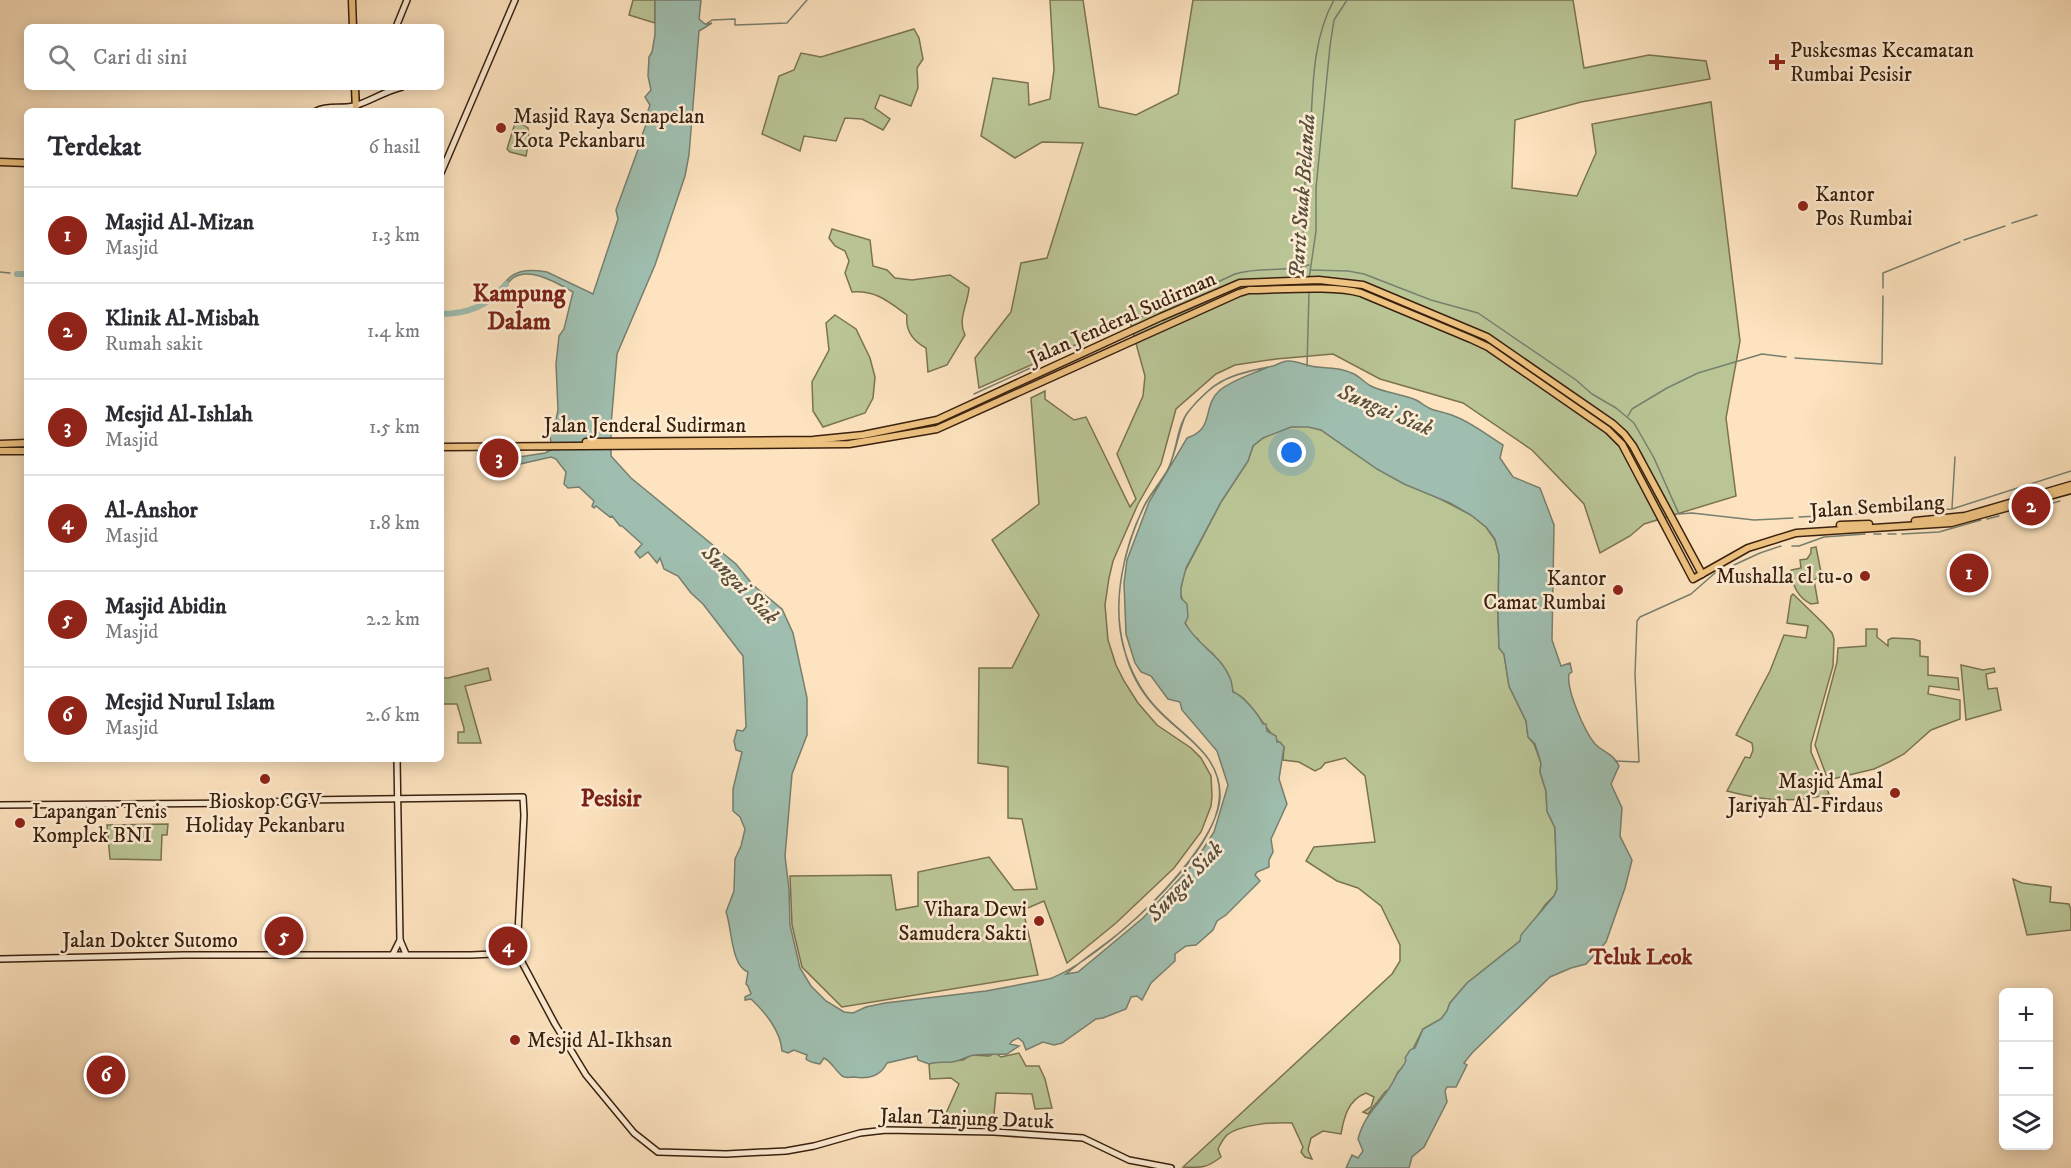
<!DOCTYPE html>
<html lang="id">
<meta charset="utf-8">
<style>
:root{--surface:#fff;--page:#f7f7f7;--text:#2b2b33;--muted:#7c7c81;--line:#e1e1e2;--accent:#8f2418}
body{margin:0;font-family:"IM FELL DW Pica",serif;background:var(--page);color:var(--text)}
.controls{position:absolute;right:18px;bottom:18px;display:grid;overflow:hidden;border-radius:9px;box-shadow:0 3px 15px #0003}
.controls button{width:54px;height:54px;display:grid;place-items:center;padding:0;border:0;border-bottom:2px solid var(--line);background:var(--surface);color:var(--text);font:30px sans-serif}
.you{position:absolute;left:1292px;top:453px;width:21px;height:21px;margin:-15px;border:4px solid #fff;border-radius:50%;background:#1a73e8;box-shadow:0 0 0 9px #1a73e833}
.badge{display:grid;place-items:center;width:39px;height:39px;border-radius:50%;background:var(--accent);color:#fff;font-size:20px;font-weight:700}
.pin{position:absolute;translate:-50% -50%;border:3px solid #fff;box-shadow:0 2px 6px #0006}
.list{margin:0;padding:0;list-style:none}
h2{display:flex;justify-content:space-between;align-items:center;height:78px;margin:0;padding:0 24px;font-size:26px}
h2 small{font-size:20px;font-weight:400;color:var(--muted)}
.list li{display:grid;grid-template-columns:39px 1fr auto;gap:18px;align-items:center;box-sizing:border-box;height:96px;padding:0 24px;border-top:2px solid var(--line)}
.list b{display:block;font-size:22px;white-space:nowrap}
.list p{margin:0;font-size:20px;white-space:nowrap;color:var(--muted)}
.list em{font-size:20px;font-style:normal;color:var(--muted)}
.icon{flex:none;width:33px;height:33px;fill:none;stroke:currentColor;stroke-width:2;stroke-linecap:round;stroke-linejoin:round}
.map{position:relative;flex:none;width:2071px;height:1168px;overflow:hidden}
.search{position:absolute;background:var(--surface);box-shadow:0 3px 15px #0003;left:24px;top:24px;width:420px;height:66px;display:flex;align-items:center;gap:15px;box-sizing:border-box;padding:0 21px;border-radius:9px;color:var(--muted);font-size:22px}
.panel{position:absolute;background:var(--surface);box-shadow:0 3px 15px #0003;left:24px;top:108px;width:420px;height:654px;border-radius:9px}
.map>svg:first-child{display:block}
</style>
<div class="map">
<svg width="2071" height="1168" viewBox="0 0 2071 1168">
<rect width="100%" height="100%" fill="#fde3bf"/>
<filter id="stains"><feTurbulence type="fractalNoise" baseFrequency=".00333" numOctaves="4"/><feColorMatrix values="0 0 0 0 .2 0 0 0 0 .09 0 0 0 0 .02 0 0 0 .5 -.17"/></filter>
<radialGradient id="worn" r=".72"><stop offset=".6" stop-color="#630" stop-opacity="0"/><stop offset="1" stop-color="#630" stop-opacity=".3"/></radialGradient>
<g fill="#bac596" stroke="#7a7352" stroke-width="1.5">
<path d="M633 0H655V23L629 15Z"/>
<path d="M1050 0H1083L1099 107 1136 115 1178 94 1193 0H1573L1584 68 1649 55 1706 61 1710 79 1581 102 1515 120 1512 188 1577 196 1596 153 1592 124 1711 102 1740 341 1726 418 1736 496 1644 524 1630 536 1600 553 1584 504 1532 450 1463 403 1380 379 1333 354 1276 359 1235 365 1216 374 1176 409 1161 464 1138 504 1113 561 1109 578 1105 605 1108 640 1116 665 1124 681 1138 703 1157 725 1191 748 1201 758 1211 776 1212 796 1211 806 1201 832 1174 868 1116 923 1067 963 1044 901 1023 910 1038 975 842 1007 802 967 792 925 790 876 891 875 896 910 918 906V872L989 857 1014 890 1037 889 1022 819 1008 818V767L978 763 979 668H1012L1039 615 992 540 1039 504 1031 398 1045 391V399L1074 420 1086 417 1130 507 1136 499 1117 454 1143 396 1145 376 1129 318 1069 348 979 388 975 358 1011 312 1021 263 1047 258 1083 143 1042 142 1015 158 981 136 993 78 1028 83 1029 105 1050 99 1054 70Z"/>
<path d="M914 29 919 38 923 59 917 68 918 88 911 106 880 95 875 108 890 119 883 130 862 119 845 118 836 141 804 136 800 151 762 134 779 76 794 70 801 53 821 57Z"/>
<path d="M516 120 528 128 529 140 526 156 510 152 507 149Z"/>
<path d="M832 229 870 240 873 266 887 270 895 278 912 280 950 275 969 288C968 304 957 320 965 335L947 365 928 372 926 348C913 341 905 331 907 315 889 302 876 290 852 292L845 273 849 261 845 251 835 246 829 238Z"/>
<path d="M835 315 856 329 870 358 875 377 873 398 865 413 823 427 813 411 812 382 829 350 826 323Z"/>
<path d="M1308 426 1321 430 1360 457 1471 515 1486 527 1495 540 1499 555 1498 616 1499 648 1504 654 1509 686 1526 721 1528 737 1534 744 1541 763 1540 772 1546 791 1547 811 1555 828 1557 889 1554 896 1545 905 1520 941 1467 983 1450 1003 1447 1011 1441 1019 1423 1029 1404 1067 1398 1072 1390 1089 1385 1092 1368 1114 1363 1112 1371 1107 1374 1097 1366 1093C1348 1100 1344 1117 1341 1134L1323 1131 1311 1138 1308 1150 1312 1159 1305 1157 1301 1152 1303 1147 1292 1123C1275 1122 1239 1124 1226 1136 1223 1139 1220 1145 1218 1149L1221 1157C1207 1168 1201 1168 1183 1167L1392 974 1400 961V945L1381 906 1358 888 1337 881 1306 861 1314 847 1375 842 1365 776 1345 758 1325 763 1321 768 1315 771 1299 762 1283 760 1284 747C1265 732 1253 700 1233 692L1230 678 1224 669 1212 653 1201 645 1198 639 1192 635 1185 623 1187 612 1180 593 1184 573 1221 502 1248 461 1253 446 1263 438 1275 432 1291 427Z"/>
<path d="M1816 547 1821 572 1820 576 1814 580 1818 603 1811 604C1797 597 1792 585 1791 570L1801 568 1800 560 1807 559 1811 553V548Z"/>
<path d="M1793 594 1824 624 1832 633 1834 639 1833 666 1811 744V752L1829 794C1794 804 1761 800 1727 791L1745 757 1750 758 1753 750 1752 743 1736 735 1770 671 1784 635 1806 638 1808 626 1787 623 1791 596Z"/>
<path d="M1866 629H1877V637L1888 646V640L1892 638 1913 639 1920 641V656L1928 657V675L1958 678 1959 690 1929 686 1928 694 1960 700V719L1931 730 1904 754 1889 762 1874 769 1828 780 1815 745 1837 662 1838 648 1866 646Z"/>
<path d="M1961 665 1983 670 1994 668 1995 672 1986 674 1988 689 1997 688 2001 710 1966 720Z"/>
<path d="M488 668 491 680 465 686 481 743H458V732H464V728L457 704H441V678H448Z"/>
<path d="M168 824 167 835H162L161 860 110 859 107 825Z"/>
<path d="M2013 879 2022 883 2051 887 2050 902 2069 904 2071 910V930L2027 935Z"/>
<path d="M995 1053 1001 1057 1019 1053 1026 1066H1039L1045 1079 1052 1108 1035 1109 1032 1094 996 1093 994 1114 989 1128 940 1127 959 1084 951 1078 930 1079 929 1064 935 1062 963 1060 971 1055 989 1056Z"/>
</g>
<path fill="#9fbeaf" stroke="#777f6f" stroke-width="1.5" fill-rule="evenodd" d="M655 0H701L699 19 705 24 712 23 699 31 689 155 685 176 655 265 617 354 611 425V456L631 478 736 564 753 585 782 609 793 633 807 698V735L792 774 785 856 789 889 790 925 800 968 811 986 826 1001 844 1012 853 1013 866 1007 885 1003 986 991 1049 979C1100 961 1216 854 1220 798 1222 754 1181 736 1156 708 1140 691 1129 670 1124 648 1111 600 1124 550 1144 506 1150 494 1160 483 1167 471 1177 453 1176 428 1188 412 1214 379 1233 374 1273 366 1277 365 1283 361 1287 361 1297 360 1308 367 1318 367 1330 368 1342 368 1354 374 1360 377 1365 383 1371 386 1385 393 1402 394 1416 400 1422 403 1427 408 1434 410 1441 412 1448 413 1454 416 1471 422 1488 436 1503 445L1500 458 1513 477 1540 488 1554 525 1552 640 1561 666 1570 663 1572 672 1569 674C1566 690 1585 732 1595 744 1605 754 1612 752 1619 766L1611 784 1622 808 1620 836 1632 860 1625 888 1606 942 1586 964 1571 968 1550 977 1472 1053 1464 1063 1467 1065 1456 1087H1447L1445 1091 1447 1102 1424 1147 1412 1157 1409 1168H1346L1352 1155 1358 1158 1363 1151 1358 1139C1366 1109 1386 1100 1396 1076 1399 1070 1404 1067 1406 1060L1405 1058 1410 1050 1415 1048 1423 1029 1441 1019 1447 1011 1450 1003 1467 983 1520 941 1521 935 1554 896 1557 889 1555 828 1547 811 1546 791 1540 772 1541 763 1535 744 1528 737 1526 721 1509 686 1504 654 1499 648 1498 616 1499 555 1495 539 1486 527 1471 515 1450 503 1404 484 1377 469 1321 430 1308 427H1291L1263 438 1253 446 1248 461 1221 502 1186 568 1181 587V598L1187 604 1188 617 1185 623C1196 644 1221 655 1230 678 1232 682 1232 687 1233 692 1244 696 1258 714 1263 724H1266L1267 731 1276 736 1277 742H1280L1284 747 1279 779 1287 804 1271 839 1273 852 1269 860V867L1257 872 1255 875 1260 881 1226 915 1217 921 1213 930 1196 945 1186 946 1175 954V961L1151 983 1142 1000 1137 996 1131 997 1126 1009 1103 1018 1096 1019 1062 1043 1054 1045 1043 1042 1026 1050 1023 1042 1018 1038 1012 1041 1010 1044 1019 1046 1007 1054C997 1055 980 1053 970 1056 964 1058 959 1061 952 1062 944 1063 937 1061 929 1064L918 1060 917 1056 887 1063C880 1077 868 1079 854 1077 849 1077 845 1079 841 1075 834 1069 832 1062 824 1058L820 1064C814 1063 809 1062 806 1059L807 1055 794 1050 788 1053 782 1051C781 1031 764 1011 751 999L745 1000V997L751 994 748 986 746 984 748 972C731 966 732 928 726 912L734 891 735 859 741 846 745 829 740 817 733 811V789L742 752 736 750 734 741 737 730 743 731 746 727 743 656 703 604 691 593 678 576 664 569 660 558 657 563 648 552 640 558 635 552 642 544 622 526H620L612 516 610 517 596 506 594 508 592 506 594 501 579 487 568 488 564 484 566 472 556 459 551 457 511 466 510 462 519 457 545 453 551 450C552 442 549 435 550 427L555 425 558 410 556 364 559 336 564 329 573 292C558 284 530 266 513 278 509 281 507 285 502 288 511 269 528 269 547 272L593 294 618 219 616 210 640 144C641 137 643 132 646 125 648 117 646 113 650 105L645 97 651 90 648 76 649 57 652 52 655 35ZM1268 367C1253 374 1234 379 1220 390 1201 407 1216 428 1187 438L1149 502 1127 560 1124 583 1126 634 1135 663 1141 672 1151 676 1168 699 1180 702 1182 710 1217 751 1228 785 1214 832 1195 862 1143 918 1078 972 1066 974C1082 960 1102 947 1119 933 1154 904 1214 846 1219 801 1225 754 1179 735 1153 704 1139 688 1130 669 1124 649 1111 603 1124 544 1146 503 1153 491 1162 481 1168 469 1176 453 1178 433 1185 417 1190 407 1202 397 1209 390 1226 375 1246 372 1268 367Z"/>
<g fill="none" stroke-linecap="round" stroke-linejoin="round">
<g stroke="#777f6f" stroke-width="1.5">
<path d="M706 24 712 20 735 19V25L787 23 807 0"/>
<path d="M2012 223 2037 215"/>
<path d="M1964 240 2005 226"/>
<path d="M1298 268C1307 240 1302 209 1305 181 1306 167 1309 153 1310 140 1313 94 1311 41 1334 0"/>
<path d="M1310 270 1348 271 1364 274 1431 300 1478 313 1576 380 1592 394 1616 408 1634 423 1654 458 1679 514 1692 513 1754 520 1793 518"/>
<path d="M0 272 10 273"/>
<path d="M1309 279 1316 231V188L1330 46 1334 20 1347 0"/>
<path d="M1883 288V273L1960 242"/>
<path d="M1795 358 1882 364 1883 296"/>
<path d="M1307 366 1309 292"/>
<path d="M974 394 1235 274C1261 266 1283 273 1309 265"/>
<path d="M1628 416 1632 409 1667 388 1698 373 1762 354 1786 357"/>
<path d="M2046 505 2060 501"/>
<path d="M1952 508 1955 457"/>
<path d="M2028 509 2037 507"/>
<path d="M2010 513 2020 511"/>
<path d="M1799 517 1952 509 2071 471"/>
<path d="M1987 519 1999 516"/>
<path d="M1874 534H1881"/>
<path d="M1888 534H1896"/>
<path d="M1902 534 1939 532 1981 520"/>
<path d="M1792 546H1799L1824 537 1865 534"/>
<path d="M1734 565 1760 553 1781 546"/>
<path d="M1615 761 1639 762 1635 674 1637 621 1640 617 1691 594 1715 573"/>
</g>
<g stroke="#9fbeaf" stroke-width="6">
<path d="M17 274H27"/>
<path d="M441 314C468 314 488 306 506 284"/>
</g>
<defs>
<g id="secondary">
<path d="M396 27 407 0"/>
<path d="M316 111C328 105 341 109 354 106 369 102 385 91 402 87"/>
<path d="M441 173 515 0"/>
<path d="M397 759 400 940 406 954"/>
<path d="M0 805 252 803 304 800 523 797 524 815 517 953 555 1024 586 1075 634 1133 658 1152 726 1154 786 1151 814 1146 860 1133 886 1130 994 1132 1083 1138 1129 1160 1171 1168"/>
<path d="M393 954 400 940"/>
<path d="M0 959 184 955H471L517 953"/>
</g>
<g id="primary">
<path d="M352 0 353 27"/>
<path d="M355 87 356 111"/>
<path d="M0 162 27 163"/>
<path d="M586 442 813 440 863 435 937 420 1161 317 1240 283 1319 280 1363 285 1487 337 1613 424 1624 434 1633 446 1702 574"/>
<path d="M0 444 27 443"/>
<path d="M441 447 849 444 937 429 1239 293 1249 290C1280 290 1333 285 1361 293L1471 339 1488 347 1608 430 1622 444 1693 579 1748 548 1796 533 1951 523 2071 490"/>
<path d="M0 451H27"/>
<path d="M1915 521 1965 516 2071 485"/>
<path d="M1840 525 1869 524"/>
</g>
</defs>
<use href="#secondary" stroke="#3a210e" stroke-width="8"/>
<use href="#primary" stroke="#3a210e" stroke-width="9"/>
<use href="#secondary" stroke="#feedd5" stroke-width="5"/>
<use href="#primary" stroke="#eec280" stroke-width="6"/>
</g>
<g fill="#8f2418" stroke="#feedd5" stroke-width="2">
<path d="M1774 53h6v6h6v6h-6v6h-6v-6h-6v-6h6z"/>
<circle cx="501" cy="128" r="6"/>
<circle cx="1803" cy="206" r="6"/>
<circle cx="1865" cy="576" r="6"/>
<circle cx="1618" cy="590" r="6"/>
<circle cx="265" cy="779" r="6"/>
<circle cx="1895" cy="793" r="6"/>
<circle cx="20" cy="823" r="6"/>
<circle cx="1039" cy="921" r="6"/>
<circle cx="515" cy="1040" r="6"/>
</g>
<g text-anchor="middle" stroke-width="5" stroke-linejoin="round" paint-order="stroke">
<g font-size="21" fill="#3a210e" stroke="#feedd5" text-anchor="start">
<text x="1790" y="57">Puskesmas Kecamatan<tspan x="1790" dy="24">Rumbai Pesisir</tspan></text>
<text x="513" y="123">Masjid Raya Senapelan<tspan x="513" dy="24">Kota Pekanbaru</tspan></text>
<text x="1815" y="201">Kantor<tspan x="1815" dy="24">Pos Rumbai</tspan></text>
<text x="1853" y="583" text-anchor="end">Mushalla el tu-o</text>
<text x="1606" y="585" text-anchor="end">Kantor<tspan x="1606" dy="24">Camat Rumbai</tspan></text>
<text x="1883" y="788" text-anchor="end">Masjid Amal<tspan x="1883" dy="24">Jariyah Al-Firdaus</tspan></text>
<text x="265" y="808" text-anchor="middle">Bioskop CGV<tspan x="265" dy="24">Holiday Pekanbaru</tspan></text>
<text x="32" y="818">Lapangan Tenis<tspan x="32" dy="24">Komplek BNI</tspan></text>
<text x="1027" y="916" text-anchor="end">Vihara Dewi<tspan x="1027" dy="24">Samudera Sakti</tspan></text>
<text x="527" y="1047">Mesjid Al-Ikhsan</text>
</g>
<g font-size="21" fill="#3a210e" stroke="#feedd5">
<text transform="translate(1122 318) rotate(-24)" y="7">Jalan Jenderal Sudirman</text>
<text x="645" y="432">Jalan Jenderal Sudirman</text>
<text transform="translate(1877 506) rotate(-4)" y="7">Jalan Sembilang</text>
<text x="150" y="947">Jalan Dokter Sutomo</text>
<text transform="translate(967 1118) rotate(2)" y="7">Jalan Tanjung Datuk</text>
</g>
<g font-size="22" font-style="italic" fill="#58503e" stroke="#feedd5">
<text transform="translate(1301 196) rotate(-86)" y="8">Parit Suak Belanda</text>
<text transform="translate(1386 409) rotate(23)" y="8">Sungai Siak</text>
<text transform="translate(741 584) rotate(46)" y="8">Sungai Siak</text>
<text transform="translate(1184 881) rotate(-47)" y="8">Sungai Siak</text>
</g>
<g font-size="22" font-weight="bold" fill="#7a1f14" stroke="#feedd5">
<text x="1641" y="964">Teluk Leok</text>
</g>
<g font-size="24" font-weight="bold" fill="#7a1f14" stroke="#feedd5">
<text x="519" y="301">Kampung<tspan x="519" dy="28">Dalam</tspan></text>
<text x="611" y="806">Pesisir</text>
</g>
</g>
<rect width="100%" height="100%" filter="url(#stains)"/>
<rect width="100%" height="100%" fill="url(#worn)"/>
</svg>
<div class="controls">
<button>+</button>
<button>−</button>
<button><svg class="icon" aria-label="layers" viewBox="0 0 24 24"><path d="M12 4l9 5-9 5-9-5zM3 14l9 5 9-5"/></svg></button>
</div>
<div class="you"></div>
<div class="pin badge" style="left:1969px;top:573px">1</div>
<div class="pin badge" style="left:2031px;top:506px">2</div>
<div class="pin badge" style="left:499px;top:458px">3</div>
<div class="pin badge" style="left:508px;top:946px">4</div>
<div class="pin badge" style="left:284px;top:936px">5</div>
<div class="pin badge" style="left:106px;top:1075px">6</div>
<div class="search"><svg class="icon" aria-label="search" viewBox="0 0 24 24"><circle cx="10" cy="10" r="6"/><path d="M15 15l6 6"/></svg>Cari di sini</div>
<section class="panel">
<h2>Terdekat<small>6 hasil</small></h2>
<ul class="list">
<li><span class="badge">1</span><div><b>Masjid Al-Mizan</b><p>Masjid</p></div><em>1.3 km</em></li>
<li><span class="badge">2</span><div><b>Klinik Al-Misbah</b><p>Rumah sakit</p></div><em>1.4 km</em></li>
<li><span class="badge">3</span><div><b>Mesjid Al-Ishlah</b><p>Masjid</p></div><em>1.5 km</em></li>
<li><span class="badge">4</span><div><b>Al-Anshor</b><p>Masjid</p></div><em>1.8 km</em></li>
<li><span class="badge">5</span><div><b>Masjid Abidin</b><p>Masjid</p></div><em>2.2 km</em></li>
<li><span class="badge">6</span><div><b>Mesjid Nurul Islam</b><p>Masjid</p></div><em>2.6 km</em></li>
</ul>
</section>
</div>
